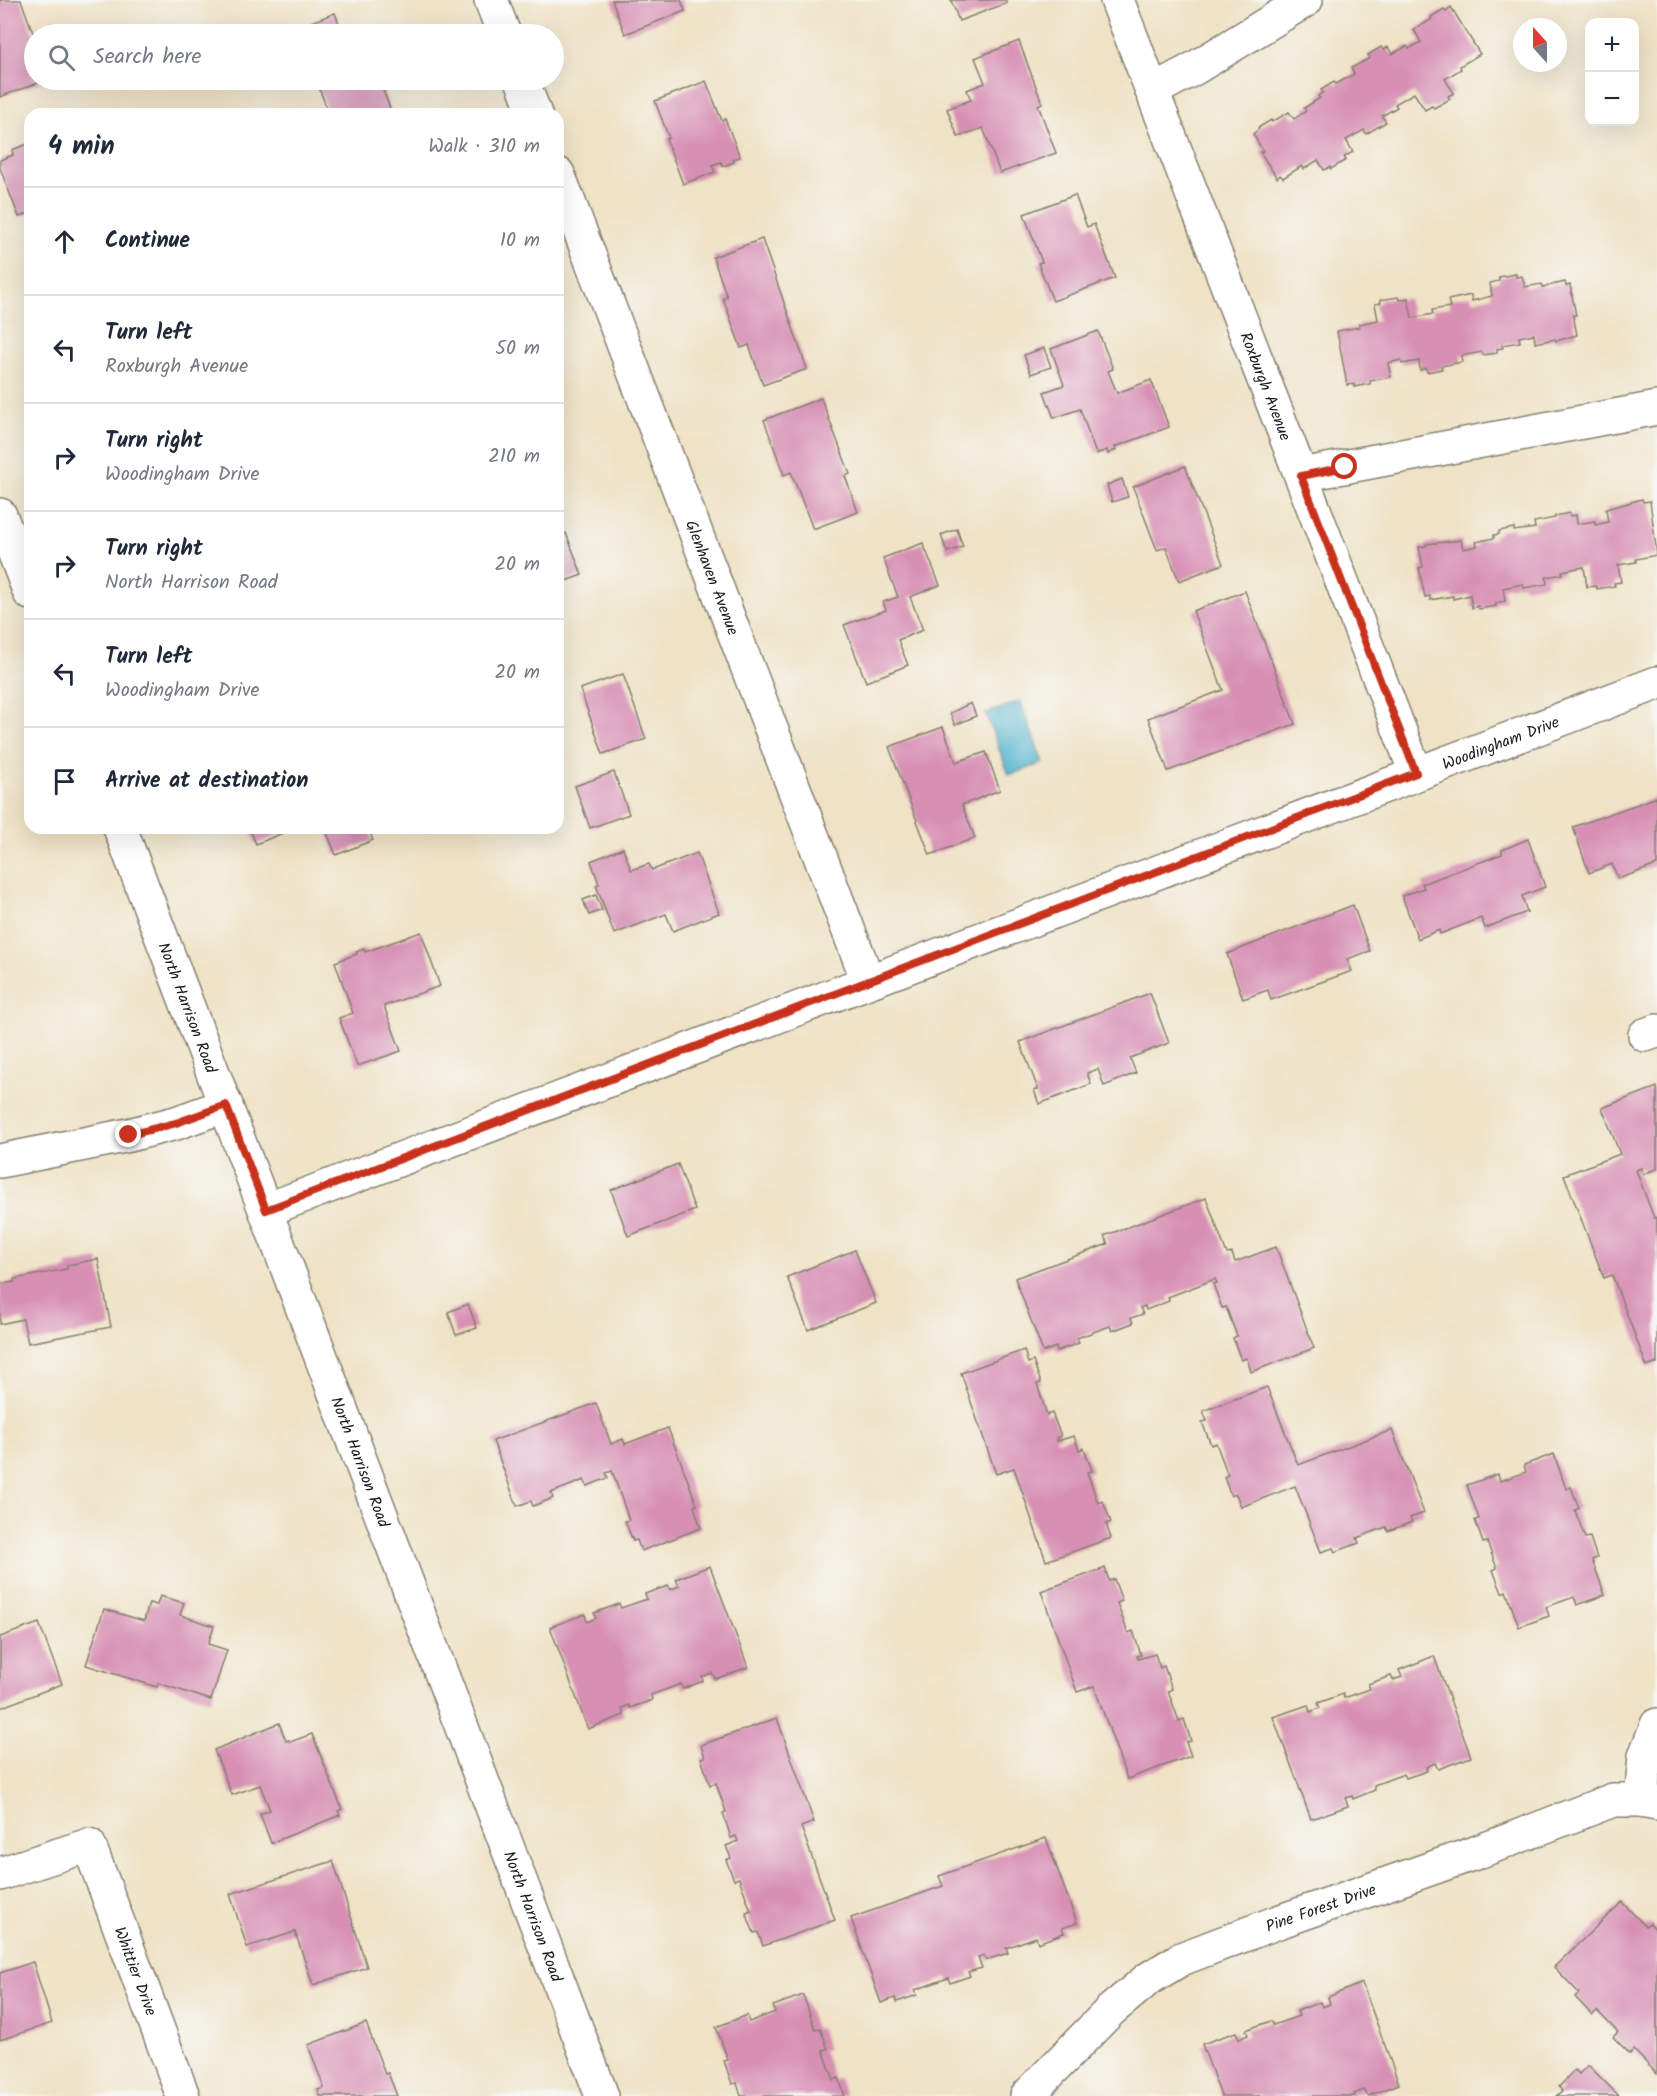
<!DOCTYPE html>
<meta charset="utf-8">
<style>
:root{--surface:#fff;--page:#f6f6f7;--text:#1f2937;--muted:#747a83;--line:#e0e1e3}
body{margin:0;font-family:Kalam,sans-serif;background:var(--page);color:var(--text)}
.controls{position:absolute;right:18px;top:18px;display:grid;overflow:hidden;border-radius:12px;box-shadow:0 6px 24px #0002}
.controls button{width:54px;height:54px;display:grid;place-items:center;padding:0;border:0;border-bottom:2px solid var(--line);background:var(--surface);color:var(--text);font:30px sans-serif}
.compass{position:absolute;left:1513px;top:18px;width:54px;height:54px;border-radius:50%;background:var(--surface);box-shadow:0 6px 24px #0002;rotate:339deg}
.stop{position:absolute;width:18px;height:18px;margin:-14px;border:4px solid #c8321e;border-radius:50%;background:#fff}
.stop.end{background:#c8321e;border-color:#fff;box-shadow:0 2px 6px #0008}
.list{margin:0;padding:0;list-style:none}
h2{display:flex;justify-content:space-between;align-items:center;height:78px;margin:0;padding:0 24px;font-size:26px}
h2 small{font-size:20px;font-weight:400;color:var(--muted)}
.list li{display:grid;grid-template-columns:39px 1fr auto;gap:18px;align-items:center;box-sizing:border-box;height:108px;padding:0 24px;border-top:2px solid var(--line)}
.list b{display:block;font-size:22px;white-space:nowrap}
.list p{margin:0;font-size:20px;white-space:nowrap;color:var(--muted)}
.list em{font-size:20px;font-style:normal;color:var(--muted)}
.icon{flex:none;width:33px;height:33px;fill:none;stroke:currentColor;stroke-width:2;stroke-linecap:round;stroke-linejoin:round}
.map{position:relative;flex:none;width:1657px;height:2096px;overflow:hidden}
.search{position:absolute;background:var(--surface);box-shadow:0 6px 24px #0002;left:24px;top:24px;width:540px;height:66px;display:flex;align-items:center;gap:15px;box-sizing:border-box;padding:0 21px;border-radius:33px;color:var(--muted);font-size:22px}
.panel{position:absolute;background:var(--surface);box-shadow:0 6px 24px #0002;left:24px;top:108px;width:540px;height:726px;border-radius:18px}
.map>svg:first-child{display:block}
</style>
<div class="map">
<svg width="1657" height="2096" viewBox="0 0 1657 2096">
<rect width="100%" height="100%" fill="#f6f6f2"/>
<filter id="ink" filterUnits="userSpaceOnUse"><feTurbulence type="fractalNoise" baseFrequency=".0167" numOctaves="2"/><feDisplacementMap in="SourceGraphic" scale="12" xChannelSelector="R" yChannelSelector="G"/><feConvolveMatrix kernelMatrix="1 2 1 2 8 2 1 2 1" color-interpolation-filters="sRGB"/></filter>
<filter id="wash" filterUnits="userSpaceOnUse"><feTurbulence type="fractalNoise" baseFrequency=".008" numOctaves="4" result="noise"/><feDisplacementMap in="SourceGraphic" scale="24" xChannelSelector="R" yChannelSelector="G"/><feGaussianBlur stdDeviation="1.35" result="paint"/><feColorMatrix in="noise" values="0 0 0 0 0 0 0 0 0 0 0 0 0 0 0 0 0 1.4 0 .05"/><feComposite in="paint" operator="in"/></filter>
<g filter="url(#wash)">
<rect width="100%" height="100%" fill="#efe2c5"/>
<path fill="#4fb4ce" stroke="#366875" stroke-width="1.5" d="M1020 701 1043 763 1009 775 986 714Z"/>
<g id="blocks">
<g fill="#d78fb4">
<path d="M0 0H21L34 36V80H46L0 97Z"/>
<path d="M612 0H681L685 11 625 34Z"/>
<path d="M951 0H1006L1007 3 959 21Z"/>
<path d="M1451 7 1480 54 1460 66 1461 69 1445 79 1454 93 1448 96 1450 99 1434 108 1432 106 1425 110 1414 93 1395 104 1397 107 1382 116 1386 122 1366 134 1364 130 1346 140 1353 152 1344 157 1346 160 1331 169 1330 167 1324 170 1318 160 1304 169 1302 166 1283 178 1280 175 1277 178 1260 152 1263 151 1253 134 1259 129 1258 128 1271 120 1272 122 1289 112 1294 119 1306 111 1304 108 1320 98 1318 96 1323 92 1321 90 1334 82 1336 84 1354 74 1351 68 1370 58 1368 55 1381 47 1383 50 1388 47 1392 54 1407 46 1409 49 1421 42 1414 30 1432 19 1431 17 1444 9 1446 11Z"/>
<path d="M335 13 343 34H289L288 31Z"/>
<path d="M1019 41 1042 103 1038 105 1056 153 1000 173 983 128 958 137 947 109 971 100 967 90 985 83 975 58Z"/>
<path d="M316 80H373L375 84 380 82 392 114H329Z"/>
<path d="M706 81 722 121 725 119 740 157 733 159 734 162 723 166 721 162 712 165 715 172 683 184 666 139 669 138 655 101Z"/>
<path d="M30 143V213L19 217 0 168V160L13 155 12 150Z"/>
<path d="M1075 195 1087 227 1094 224 1115 278 1053 301 1038 263 1042 262 1024 214Z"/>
<path d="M762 239 807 369 763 385 749 345 741 348 723 298 727 297 713 257Z"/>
<path d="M1516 274V277L1522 276 1525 287 1542 284 1543 287 1565 282 1566 286 1570 285 1576 315H1573L1577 335 1556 341 1555 339 1535 343 1534 334 1519 337 1520 342 1502 345 1503 348 1497 349V353L1483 355 1482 352 1461 356 1462 362 1441 366 1442 369 1427 372 1426 368 1420 370 1419 361 1402 364 1401 360 1388 363 1391 377 1370 381V384L1354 387V384L1347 385 1337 331 1360 327 1359 324 1378 320 1375 304 1381 303 1380 300 1398 297 1399 300 1408 298 1412 318 1433 314 1432 310 1450 307 1448 300 1471 295 1472 301 1492 296 1490 283 1499 281V277Z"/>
<path d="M1098 331 1113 369 1108 371 1117 393 1151 380 1169 427 1115 447 1116 450 1108 454 1107 450 1096 454 1080 409 1054 418 1044 392 1064 385 1051 349Z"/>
<path d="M1044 348 1051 367 1031 374 1024 355Z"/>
<path d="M821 398 850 474 845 476 858 512 813 529 791 472 784 475 764 420Z"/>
<path d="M1185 466 1223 564 1179 581 1166 547 1157 550 1133 487Z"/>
<path d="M1122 479 1128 497 1112 502 1107 485Z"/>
<path d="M1642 499 1643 502 1650 501 1657 555 1636 559V562L1618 565 1621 582 1614 583 1615 586 1597 589 1596 586 1587 587 1584 567 1562 571 1563 574 1546 577 1547 584 1524 588 1523 584 1503 588 1505 601 1496 603V606L1479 609 1478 606 1472 608 1470 595 1453 599V596L1430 600V596L1425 597 1419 568 1423 567 1419 547 1426 546V544L1461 540 1463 549 1477 546 1476 542 1494 538V535L1499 534V531L1514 528V531L1535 528 1534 522 1555 518V516L1569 513 1570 516 1576 515 1577 524 1595 521V525L1608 522 1606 509Z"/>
<path d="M558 524 562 535 566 533 582 575 558 584Z"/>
<path d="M957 529 963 547 947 552 941 535Z"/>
<path d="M923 543 940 585 910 597 923 630 898 640 908 665 866 682 844 625 886 610 883 602 898 597 883 558Z"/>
<path d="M1245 591 1295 724 1168 771 1148 718 1223 690 1193 611Z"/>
<path d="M623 674 646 739 603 754 580 689Z"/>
<path d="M971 703 976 716 955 725 950 713Z"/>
<path d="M943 727 956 762 986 752 1000 790 962 805 975 838 930 855 889 747Z"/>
<path d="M614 772 629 814 590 828 575 786Z"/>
<path d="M1657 797V865L1618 879 1612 864 1589 873 1573 827Z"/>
<path d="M249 828H295L256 844Z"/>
<path d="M325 828H368L373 840 336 855Z"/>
<path d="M1528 839 1545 887 1522 896 1527 912 1485 928 1481 918 1440 934 1439 930 1418 939 1402 896 1424 888 1422 884 1502 854V850Z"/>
<path d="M623 848 631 870 649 864 652 870 697 853 719 913 673 931 666 914 614 934 596 885 599 884 591 861Z"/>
<path d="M596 895 602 910 589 915 583 900Z"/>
<path d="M1353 905 1370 951 1347 959 1352 971 1271 1000 1268 990 1243 999 1227 954Z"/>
<path d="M421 932 440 986 384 1006 401 1051 357 1066 339 1018 353 1013 335 962 357 954 356 952 364 949 365 952Z"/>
<path d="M1150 993 1169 1043 1130 1058 1136 1073 1104 1086 1098 1069 1087 1073 1091 1084 1039 1104 1034 1090 1038 1089 1020 1042Z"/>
<path d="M1657 1087V1169L1643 1174 1641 1168 1636 1170 1654 1218 1657 1217V1363L1647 1367 1612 1275 1604 1278 1564 1175 1620 1154 1602 1108Z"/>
<path d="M678 1164 695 1210 628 1236 611 1190Z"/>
<path d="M1206 1198 1227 1254 1232 1253 1235 1262 1276 1247 1314 1348 1251 1372 1247 1358 1241 1360 1233 1338 1237 1336 1226 1307 1222 1308 1213 1284 1217 1283 1215 1279 1168 1297 1169 1301 1146 1310 1145 1306 1140 1308 1143 1314 1131 1318 1133 1323 1112 1331 1110 1326 1077 1338 1079 1343 1057 1351 1056 1347 1043 1352 1015 1278 1108 1244 1104 1236Z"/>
<path d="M855 1250 876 1303 808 1330 787 1277Z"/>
<path d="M98 1259 111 1327 28 1343 23 1319 0 1324V1284L14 1282V1279L67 1269V1265Z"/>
<path d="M468 1304 477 1328 456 1335 448 1312Z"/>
<path d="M1024 1350 1028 1363 1033 1361 1041 1383 1037 1384 1047 1415 1052 1413 1061 1436 1056 1438 1057 1441 1074 1436 1079 1450 1084 1448 1092 1471 1087 1472 1098 1503 1103 1501 1111 1522 1106 1524 1111 1538 1046 1561 1014 1468 996 1474 961 1373Z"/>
<path d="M1267 1387 1298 1465 1392 1430 1424 1513 1410 1518 1412 1522 1388 1531 1386 1527 1357 1538 1359 1543 1335 1552 1333 1548 1321 1552 1295 1486 1241 1507 1236 1494 1231 1496 1224 1477 1228 1475 1216 1443 1211 1445 1202 1422 1207 1421 1203 1411Z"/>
<path d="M596 1403 611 1444 623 1439 625 1444 668 1428 697 1505 694 1506 701 1528 641 1551 637 1540 633 1541 625 1521 629 1520 612 1471 606 1473 608 1478 587 1486 584 1480 551 1493 553 1498 533 1506 531 1501 517 1506 493 1441Z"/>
<path d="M1554 1454 1566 1489 1571 1487 1579 1508 1575 1510 1585 1538 1590 1537 1597 1558 1592 1560 1605 1595 1577 1605 1574 1597 1546 1607 1549 1616 1519 1627 1506 1591 1502 1593 1493 1570 1497 1568 1487 1542 1483 1543 1475 1520 1479 1519 1467 1485 1498 1474 1500 1481 1526 1472 1524 1465Z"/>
<path d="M710 1566 748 1667 715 1679 712 1673 702 1677 703 1681 683 1689 681 1684 651 1695 652 1700 630 1708 629 1705 622 1708 624 1715 588 1729 550 1627 585 1614 587 1622 596 1618 594 1613 619 1604 621 1608 647 1599 645 1594 668 1586 670 1590 679 1586 676 1579Z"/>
<path d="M1105 1568 1109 1581 1114 1579 1122 1601 1117 1603 1128 1633 1133 1631 1141 1655 1137 1656 1138 1659 1155 1654 1160 1668 1164 1666 1172 1689 1168 1691 1179 1721 1184 1719 1191 1741 1186 1742 1191 1756 1127 1779 1094 1686 1077 1692 1041 1591Z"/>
<path d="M160 1596 184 1603 180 1615 214 1626 208 1644 227 1650 211 1700 158 1683 157 1687 86 1665 104 1609 144 1621 149 1603 157 1605Z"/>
<path d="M39 1623 62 1684 0 1708V1637Z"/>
<path d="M1434 1656 1471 1757 1438 1769 1435 1763 1426 1767 1427 1771 1406 1778 1404 1774 1374 1785 1375 1790 1353 1799 1352 1796 1345 1798 1348 1806 1311 1819 1273 1717 1308 1705 1310 1712 1320 1708 1318 1703 1343 1694 1344 1698 1370 1689 1368 1684 1391 1676 1393 1680 1402 1677 1399 1670Z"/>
<path d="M777 1718 814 1822 801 1827 835 1920 763 1946 758 1932 754 1933 746 1913 751 1911 739 1878 734 1880 726 1860 731 1858 726 1846 738 1841 736 1836 731 1838 723 1813 726 1812 716 1783 710 1785 701 1758 705 1757 701 1745Z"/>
<path d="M279 1723 286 1741 289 1740 290 1742 312 1734 342 1809 338 1811 340 1815 271 1843 260 1814 270 1810 260 1785 232 1795 214 1750Z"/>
<path d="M1046 1838 1077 1923 1062 1928 1064 1933 1038 1943 1036 1937 1006 1948 1008 1953 986 1960 984 1955 978 1957 982 1968 968 1972 970 1976 950 1983 948 1978 915 1990 917 1995 897 2002 895 1998 881 2003 851 1918 943 1886 939 1876Z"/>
<path d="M333 1861 367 1967 313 1985 295 1932 247 1947 230 1894Z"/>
<path d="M1622 1902 1645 1926 1650 1923 1657 1931V2074L1634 2050 1630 2054 1613 2037 1618 2032 1597 2011 1592 2015 1575 1997 1579 1993 1554 1967Z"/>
<path d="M33 1962 52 2023 0 2040V1973Z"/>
<path d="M1362 1983 1399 2084 1368 2096 1364 2090 1354 2094 1355 2096H1221L1202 2044 1236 2032 1239 2039 1248 2035 1246 2030 1271 2021 1273 2025 1299 2016 1297 2011 1320 2002 1322 2007 1330 2004 1328 1997Z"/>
<path d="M803 1995 815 2029 820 2028 828 2049 823 2050 834 2080 839 2078 845 2096H741L737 2083 732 2084 724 2061 728 2060 716 2027 747 2015 749 2022 775 2012 773 2006Z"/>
<path d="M366 2023 385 2074 388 2073 397 2096H320L318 2090 324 2088 308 2045Z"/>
<path d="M1588 2065 1619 2096H1556L1562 2091 1559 2087 1575 2070 1579 2074Z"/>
</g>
</g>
</g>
<g filter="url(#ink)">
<use href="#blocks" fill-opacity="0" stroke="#867f70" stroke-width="1.5"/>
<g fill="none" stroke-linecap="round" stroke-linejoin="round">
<defs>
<g id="minor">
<path d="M491 0 504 34"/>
<path id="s1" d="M1117 0 1416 773"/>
<path d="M522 80 535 114"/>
<path d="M1152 91 1195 68 1306 0"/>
<path id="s2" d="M558 174 868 981"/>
<path d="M1301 475 1657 408"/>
<path d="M0 515 30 593"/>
<path id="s3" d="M120 828 602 2096"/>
<path d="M1645 1035 1657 1031"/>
<path d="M0 1161 129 1135 176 1123 226 1105"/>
<path id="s4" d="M266 1210 1657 683"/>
<path d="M1641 1800 1645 1756 1657 1725"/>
<path id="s5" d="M0 1874 89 1845 183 2096"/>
<path id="s6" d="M1027 2096 1110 2011 1148 1979 1181 1959 1278 1922 1478 1852 1613 1800H1641L1657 1803"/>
</g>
</defs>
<use href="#minor" stroke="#867f70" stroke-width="36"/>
<use href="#minor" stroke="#fff" stroke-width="33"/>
</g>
</g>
<g fill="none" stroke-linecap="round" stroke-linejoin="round" filter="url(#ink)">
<path stroke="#c8321e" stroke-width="8" d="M129 1135 176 1123 226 1105 266 1210 1416 773 1301 476 1345 467"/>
</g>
<g text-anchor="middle" stroke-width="6" stroke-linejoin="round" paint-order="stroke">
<g font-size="16" fill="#1c1c1c" stroke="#f6f6f2">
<text dy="6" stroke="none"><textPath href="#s1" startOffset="414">Roxburgh Avenue</textPath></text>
<text dy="6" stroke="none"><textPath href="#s2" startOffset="432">Glenhaven Avenue</textPath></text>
<text dy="6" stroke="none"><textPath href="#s4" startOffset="1320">Woodingham Drive</textPath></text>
<text dy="6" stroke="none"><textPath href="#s3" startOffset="192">North Harrison Road</textPath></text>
<text dy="6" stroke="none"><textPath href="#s3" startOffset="678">North Harrison Road</textPath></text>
<text dy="6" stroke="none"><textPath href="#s6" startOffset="356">Pine Forest Drive</textPath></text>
<text dy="6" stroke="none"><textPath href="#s3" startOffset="1164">North Harrison Road</textPath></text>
<text dy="6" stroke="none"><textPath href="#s5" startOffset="228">Whittier Drive</textPath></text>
</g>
</g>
</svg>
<div class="controls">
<button>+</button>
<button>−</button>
</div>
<svg class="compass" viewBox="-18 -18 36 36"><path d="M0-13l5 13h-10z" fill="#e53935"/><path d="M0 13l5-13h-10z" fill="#747a83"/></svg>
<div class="stop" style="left:1345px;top:467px"></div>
<div class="stop end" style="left:129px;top:1135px"></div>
<div class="search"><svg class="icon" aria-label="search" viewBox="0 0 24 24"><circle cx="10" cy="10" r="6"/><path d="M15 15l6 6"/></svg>Search here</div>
<section class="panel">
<h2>4 min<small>Walk · 310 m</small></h2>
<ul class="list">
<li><svg class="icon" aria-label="ahead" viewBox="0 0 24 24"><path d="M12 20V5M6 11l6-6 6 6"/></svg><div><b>Continue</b></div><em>10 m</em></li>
<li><svg class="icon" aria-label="left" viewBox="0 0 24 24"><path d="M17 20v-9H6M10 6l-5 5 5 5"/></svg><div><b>Turn left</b><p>Roxburgh Avenue</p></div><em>50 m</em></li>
<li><svg class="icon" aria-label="right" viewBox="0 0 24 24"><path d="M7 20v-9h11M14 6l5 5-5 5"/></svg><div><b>Turn right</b><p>Woodingham Drive</p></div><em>210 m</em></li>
<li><svg class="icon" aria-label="right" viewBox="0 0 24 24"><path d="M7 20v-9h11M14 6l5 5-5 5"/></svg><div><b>Turn right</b><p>North Harrison Road</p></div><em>20 m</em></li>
<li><svg class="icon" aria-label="left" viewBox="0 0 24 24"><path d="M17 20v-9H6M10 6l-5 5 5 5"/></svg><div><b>Turn left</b><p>Woodingham Drive</p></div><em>20 m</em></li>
<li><svg class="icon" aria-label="arrive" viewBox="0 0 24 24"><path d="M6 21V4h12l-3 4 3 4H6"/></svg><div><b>Arrive at destination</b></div></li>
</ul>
</section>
</div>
